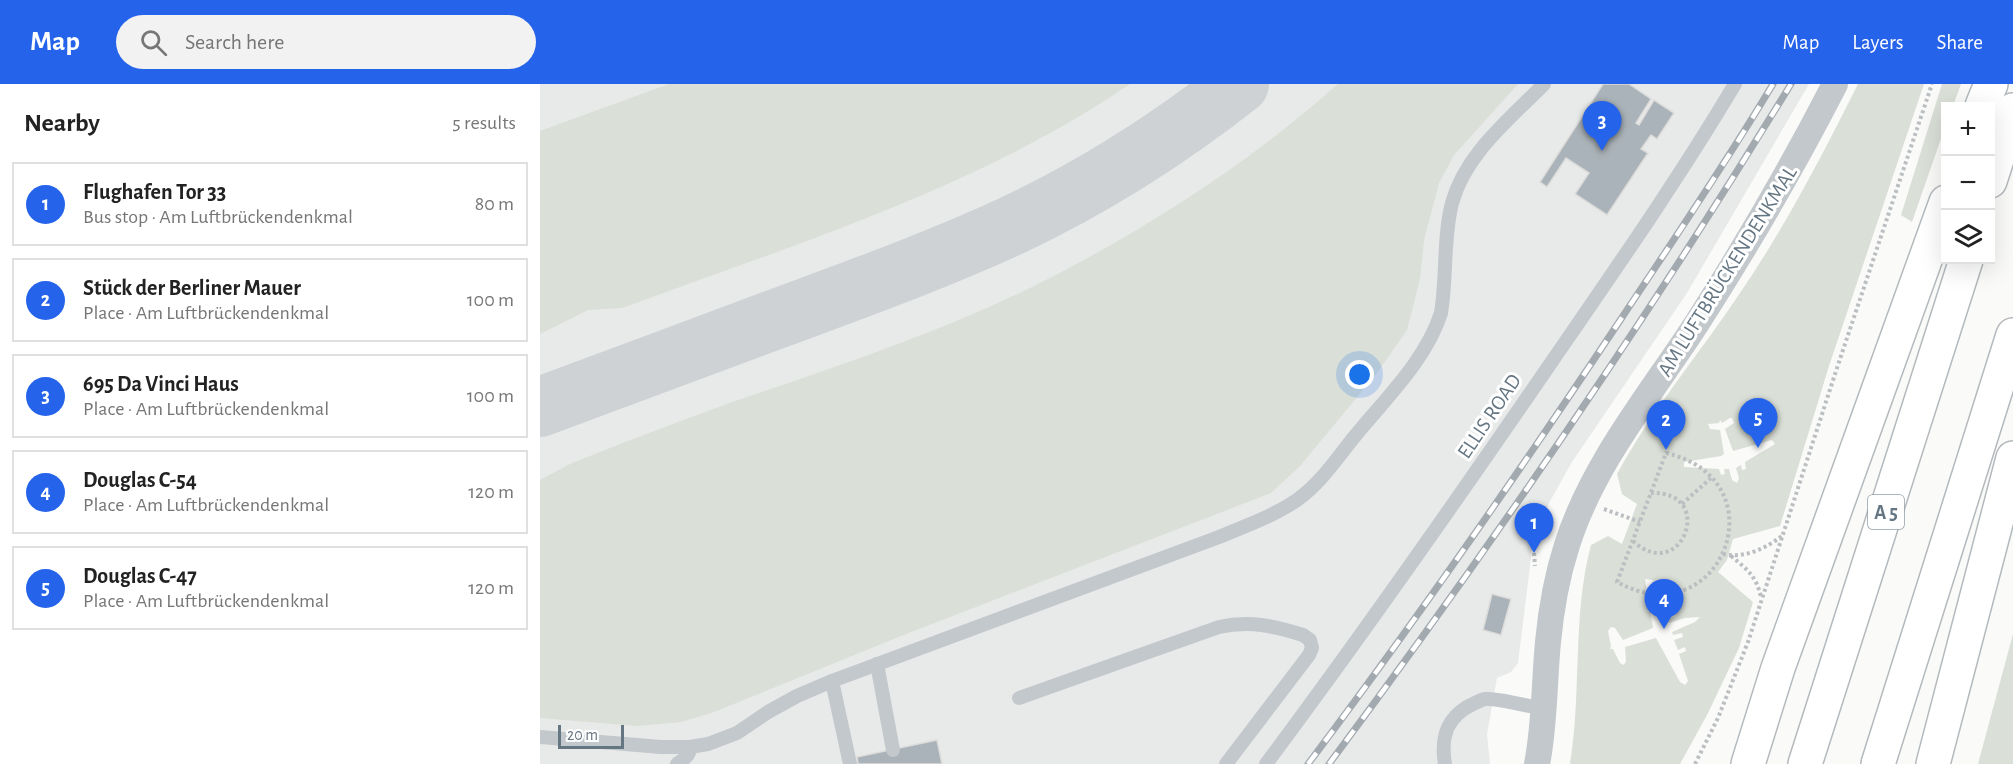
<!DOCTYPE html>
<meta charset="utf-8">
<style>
:root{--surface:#fff;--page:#f2f2f2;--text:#222;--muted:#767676;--line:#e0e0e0;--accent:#2563eb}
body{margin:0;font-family:"Alegreya Sans",sans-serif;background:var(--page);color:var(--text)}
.controls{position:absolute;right:18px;top:18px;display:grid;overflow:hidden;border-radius:0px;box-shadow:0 6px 24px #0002}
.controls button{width:54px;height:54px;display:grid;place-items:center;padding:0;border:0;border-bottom:2px solid var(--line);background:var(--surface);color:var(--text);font:30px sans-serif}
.scale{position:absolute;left:18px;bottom:15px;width:66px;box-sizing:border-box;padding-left:6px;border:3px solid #657683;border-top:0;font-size:16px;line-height:21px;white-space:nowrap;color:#657683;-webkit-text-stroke:4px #fff;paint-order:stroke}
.you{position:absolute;left:820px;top:291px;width:21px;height:21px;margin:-15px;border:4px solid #fff;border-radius:50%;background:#1a73e8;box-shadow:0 0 0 9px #1a73e833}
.badge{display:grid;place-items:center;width:39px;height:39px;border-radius:50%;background:var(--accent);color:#fff;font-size:20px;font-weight:700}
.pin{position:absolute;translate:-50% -50px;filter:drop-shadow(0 2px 3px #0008)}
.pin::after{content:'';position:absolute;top:32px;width:21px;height:18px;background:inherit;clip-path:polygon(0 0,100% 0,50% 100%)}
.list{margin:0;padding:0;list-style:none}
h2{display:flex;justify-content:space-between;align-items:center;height:78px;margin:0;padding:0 24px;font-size:26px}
h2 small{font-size:20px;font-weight:400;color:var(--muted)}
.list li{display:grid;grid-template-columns:39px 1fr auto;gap:18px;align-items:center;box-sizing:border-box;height:84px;margin:0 12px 12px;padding:0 12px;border:2px solid var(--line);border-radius:0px}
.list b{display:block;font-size:22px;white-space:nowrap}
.list p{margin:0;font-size:20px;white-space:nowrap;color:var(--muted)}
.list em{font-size:20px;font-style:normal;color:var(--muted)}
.icon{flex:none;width:33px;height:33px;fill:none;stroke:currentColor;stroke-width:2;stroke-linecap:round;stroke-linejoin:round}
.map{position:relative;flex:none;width:1473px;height:680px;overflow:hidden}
header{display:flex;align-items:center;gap:36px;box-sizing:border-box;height:84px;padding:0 30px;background:var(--accent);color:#fff}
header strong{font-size:28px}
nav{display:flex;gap:33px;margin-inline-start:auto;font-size:21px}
.search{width:420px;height:54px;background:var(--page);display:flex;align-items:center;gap:15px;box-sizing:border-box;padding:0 21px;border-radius:33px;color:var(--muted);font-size:22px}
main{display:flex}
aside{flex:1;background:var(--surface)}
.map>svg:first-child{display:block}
</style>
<header>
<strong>Map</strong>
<div class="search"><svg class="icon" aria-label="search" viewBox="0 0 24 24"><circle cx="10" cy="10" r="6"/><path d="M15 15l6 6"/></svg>Search here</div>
<nav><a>Map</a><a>Layers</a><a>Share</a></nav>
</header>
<main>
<aside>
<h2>Nearby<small>5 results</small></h2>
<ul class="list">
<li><span class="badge">1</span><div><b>Flughafen Tor 33</b><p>Bus stop · Am Luftbrückendenkmal</p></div><em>80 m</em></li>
<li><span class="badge">2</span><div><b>Stück der Berliner Mauer</b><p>Place · Am Luftbrückendenkmal</p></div><em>100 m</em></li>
<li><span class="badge">3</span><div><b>695 Da Vinci Haus</b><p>Place · Am Luftbrückendenkmal</p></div><em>100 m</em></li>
<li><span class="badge">4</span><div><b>Douglas C-54</b><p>Place · Am Luftbrückendenkmal</p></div><em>120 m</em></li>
<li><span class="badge">5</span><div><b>Douglas C-47</b><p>Place · Am Luftbrückendenkmal</p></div><em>120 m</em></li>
</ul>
</aside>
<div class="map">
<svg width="1473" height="680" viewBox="0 0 1473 680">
<rect width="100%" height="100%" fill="#fafaf8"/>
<path fill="#e8e9e9" d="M0 0H1269L1147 209 1032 378 1009 419 993 458 978 579 971 588 957 594 947 650 950 680H0Z"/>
<g fill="#dadfd7" fill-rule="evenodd">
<path d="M129 0H590C436 105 255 160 82 224L48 226 0 250V47Z"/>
<path d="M798 0H978L914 71 899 99 884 156 880 195 867 246 837 289 760 382 731 409 366 550 174 628 141 638 97 642 0 634V396L32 379 55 370C98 353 142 336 187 320 289 285 394 251 492 203 599 150 708 80 798 0Z"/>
<path d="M1318 0H1384L1289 282 1240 442 1193 455 1187 476 1178 488 1213 518 1199 564 1167 631 1140 680H1030C1042 608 1032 532 1051 461L1068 452 1082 460 1097 420 1082 410 1077 390C1113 324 1161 268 1202 206 1246 141 1283 70 1318 0ZM1190 334H1192L1194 339 1185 345 1193 367 1232 356 1235 360 1205 378 1206 385 1202 386 1201 381 1196 384 1199 394 1197 399 1192 396 1189 385H1184L1185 390 1181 391 1179 385 1144 383V378L1181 372 1184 370 1180 346 1170 345 1168 340 1179 339 1180 336 1182 339ZM1105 495 1113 496 1120 518 1128 516 1129 519 1122 522 1126 532 1134 528 1136 532 1128 536 1129 539 1145 534 1160 533 1155 538 1132 548 1133 551 1142 549 1143 553 1134 556 1138 566 1145 563 1146 567 1139 570 1148 597 1145 601 1140 598 1116 554 1085 563 1086 577 1084 581 1080 579 1073 565H1070L1071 562 1068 547 1071 543 1075 544 1083 556 1113 544Z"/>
<path d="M1402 0H1421L1413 22H1406L1405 43 1372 138 1361 131Z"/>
<path d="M1473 550V680H1438Z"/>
</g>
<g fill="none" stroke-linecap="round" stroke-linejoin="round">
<path stroke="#ced2d4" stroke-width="60" d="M0 323C80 293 159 264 239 234 317 205 395 177 471 142 552 104 629 55 699 0"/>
</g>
<g fill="#aab3b9" stroke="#dcdcda" stroke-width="1.5">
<path d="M1063 0H1089L1111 15 1096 39 1099 41 1114 16 1134 29 1117 55 1111 51 1101 65 1108 69 1067 131 1035 110 1049 89 1026 74 1007 103 1000 98Z"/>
<path d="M952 510 971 515 961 551 943 546Z"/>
<path d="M397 656 402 680H318L317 673Z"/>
</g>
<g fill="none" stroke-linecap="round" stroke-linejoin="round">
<defs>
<g id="motorway">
<path d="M1442 22 1451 0"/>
<path d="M1450 97 1473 26"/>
<path d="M1208 680 1238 584 1406 118"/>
<path d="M1265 680 1426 176"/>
<path d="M1338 680 1473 251"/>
<path d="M1393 680 1473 374"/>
</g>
</defs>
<use href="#motorway" stroke="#b4b9bd" stroke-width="36"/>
<g stroke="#bbbfc2" stroke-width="4" stroke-dasharray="3 3" stroke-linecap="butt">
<path d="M1126 369C1243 396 1181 555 1077 498Z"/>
<path d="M1142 420 1172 393"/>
<path d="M1064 425 1100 438"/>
<path d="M1093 457C1141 502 1178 407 1111 409"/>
<path d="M994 469 995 482"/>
<path d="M1183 470C1204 475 1227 464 1243 451"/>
<path d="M1191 472C1208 486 1216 492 1221 513"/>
<path d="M1155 680 1178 634 1208 558 1297 284 1392 0"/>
</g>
<g stroke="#c3c8cc" stroke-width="14">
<path d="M337 580 353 666"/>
<path d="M292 597 310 680"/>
<path d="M479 614 679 543C710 536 733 542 763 551L770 556 772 564 769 571 686 680"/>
<path d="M0 653 121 663H150L168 660 197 649 228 628 257 612 292 597 679 453C705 442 734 432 757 416 781 399 797 374 815 352 846 314 886 276 901 229 907 193 903 154 912 119 925 70 970 35 1004 0"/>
<path d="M137 680C144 675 150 672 150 663"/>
<path d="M726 680C826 546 921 410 1015 273 1077 183 1139 94 1195 0"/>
<path d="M905 680C900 651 908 631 935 619 940 617 944 614 949 615 967 616 986 622 1004 625"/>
</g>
<path stroke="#c3c8cc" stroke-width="26" d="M997 680C1005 640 1004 599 1008 558 1011 526 1017 492 1027 461 1053 379 1111 310 1157 239 1207 161 1253 82 1295 0"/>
<use href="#motorway" stroke="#fff" stroke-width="33"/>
<defs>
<g id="rail">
<path d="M768 680C878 534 982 384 1083 232 1134 155 1186 79 1233 0"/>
<path d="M789 680C953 460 1108 234 1251 0"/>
</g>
</defs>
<use href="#rail" stroke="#a2aab0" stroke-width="7"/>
<use href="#rail" stroke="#fff" stroke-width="4.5" stroke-dasharray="14" stroke-linecap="butt"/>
</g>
<g text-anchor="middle" stroke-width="6" stroke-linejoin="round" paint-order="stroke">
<rect fill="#fff" stroke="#939fa8" stroke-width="1.5" x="1328" y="411" width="36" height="34" rx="4.5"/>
<g font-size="20" font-weight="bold" fill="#657683">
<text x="1346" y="435">A 5</text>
</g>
<g font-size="21" fill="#657683" stroke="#fff">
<text transform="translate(1187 187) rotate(-58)" y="7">AM LUFTBRÜCKENDENKMAL</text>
<text transform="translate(949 332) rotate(-56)" y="7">ELLIS ROAD</text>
</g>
</g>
</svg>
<div class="controls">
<button>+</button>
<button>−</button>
<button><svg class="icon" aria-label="layers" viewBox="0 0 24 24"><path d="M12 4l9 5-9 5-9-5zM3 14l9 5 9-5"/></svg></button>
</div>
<div class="scale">20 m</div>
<div class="you"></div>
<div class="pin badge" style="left:994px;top:469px">1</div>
<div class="pin badge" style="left:1126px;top:366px">2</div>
<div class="pin badge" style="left:1062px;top:67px">3</div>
<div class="pin badge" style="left:1124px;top:545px">4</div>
<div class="pin badge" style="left:1218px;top:364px">5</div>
</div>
</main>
